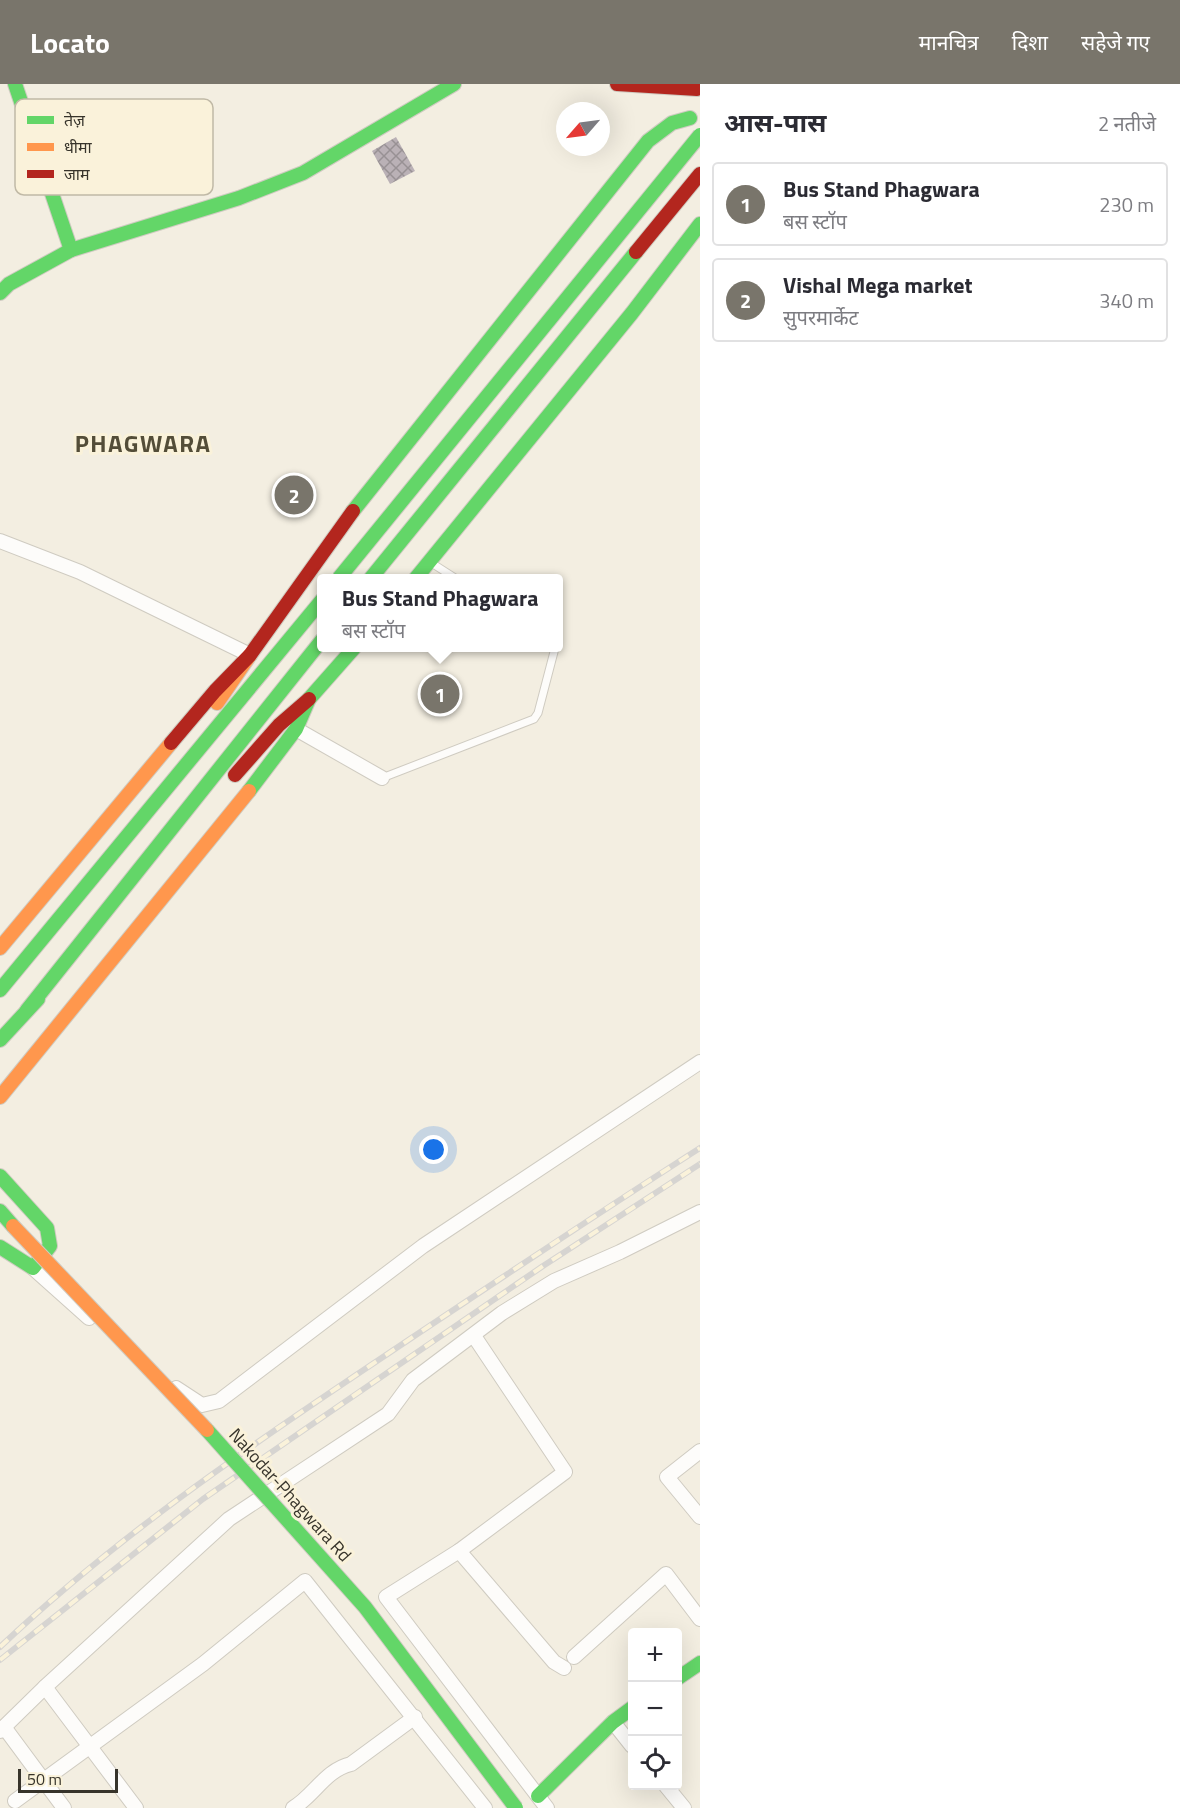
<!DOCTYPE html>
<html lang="hi">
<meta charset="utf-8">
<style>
:root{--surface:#fff;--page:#f7f7f7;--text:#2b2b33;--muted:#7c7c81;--line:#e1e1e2;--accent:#79756b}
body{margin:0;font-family:"Titillium Web","Noto Sans Devanagari",sans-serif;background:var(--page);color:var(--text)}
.controls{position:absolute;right:18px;bottom:18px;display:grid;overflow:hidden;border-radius:6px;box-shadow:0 6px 24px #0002}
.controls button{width:54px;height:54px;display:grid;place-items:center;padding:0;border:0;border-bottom:2px solid var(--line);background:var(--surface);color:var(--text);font:30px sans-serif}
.compass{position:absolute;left:556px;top:18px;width:54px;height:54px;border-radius:50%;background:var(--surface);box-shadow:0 6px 24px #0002;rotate:242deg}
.scale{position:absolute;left:18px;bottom:15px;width:100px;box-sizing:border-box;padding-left:6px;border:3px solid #37342b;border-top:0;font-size:16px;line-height:21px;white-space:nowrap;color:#37342b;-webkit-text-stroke:4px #faf2da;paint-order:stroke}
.you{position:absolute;left:434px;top:1066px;width:21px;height:21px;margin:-15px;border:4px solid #fff;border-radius:50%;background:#1a73e8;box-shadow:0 0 0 9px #1a73e833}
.badge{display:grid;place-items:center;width:39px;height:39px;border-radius:50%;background:var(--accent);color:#fff;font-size:20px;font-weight:700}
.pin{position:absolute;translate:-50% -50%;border:3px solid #fff;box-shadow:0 2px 6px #0006}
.popup{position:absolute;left:317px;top:490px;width:246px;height:78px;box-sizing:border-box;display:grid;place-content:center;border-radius:6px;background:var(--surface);filter:drop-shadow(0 2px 4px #0005);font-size:20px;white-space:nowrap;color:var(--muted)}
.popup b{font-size:22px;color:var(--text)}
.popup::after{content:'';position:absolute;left:50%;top:100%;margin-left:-12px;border:12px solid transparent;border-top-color:var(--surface)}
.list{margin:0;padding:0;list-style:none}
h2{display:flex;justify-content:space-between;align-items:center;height:78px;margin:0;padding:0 24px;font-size:26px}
h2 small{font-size:20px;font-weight:400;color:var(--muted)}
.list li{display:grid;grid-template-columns:39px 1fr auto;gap:18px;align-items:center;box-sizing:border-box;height:84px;margin:0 12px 12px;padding:0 12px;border:2px solid var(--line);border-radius:6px}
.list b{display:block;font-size:22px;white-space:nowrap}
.list p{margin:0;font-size:20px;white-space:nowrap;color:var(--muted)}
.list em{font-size:20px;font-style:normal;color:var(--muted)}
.icon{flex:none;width:33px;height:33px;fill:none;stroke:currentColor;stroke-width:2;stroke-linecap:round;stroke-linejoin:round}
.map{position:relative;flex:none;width:700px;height:1724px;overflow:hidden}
header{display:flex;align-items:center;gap:36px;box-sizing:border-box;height:84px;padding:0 30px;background:var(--accent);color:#fff}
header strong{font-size:28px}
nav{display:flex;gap:33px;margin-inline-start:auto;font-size:21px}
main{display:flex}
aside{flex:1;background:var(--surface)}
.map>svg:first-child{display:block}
</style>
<header>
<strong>Locato</strong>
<nav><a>मानचित्र</a><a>दिशा</a><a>सहेजे गए</a></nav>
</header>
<main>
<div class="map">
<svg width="700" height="1724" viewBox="0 0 700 1724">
<defs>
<pattern id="building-cross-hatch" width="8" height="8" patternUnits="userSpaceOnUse" patternTransform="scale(1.5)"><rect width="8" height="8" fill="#bab1b6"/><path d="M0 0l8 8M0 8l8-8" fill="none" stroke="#989194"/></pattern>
</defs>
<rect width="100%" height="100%" fill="#f3eee1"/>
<path fill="url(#building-cross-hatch)" d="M396 53 415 87 390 100 372 67Z"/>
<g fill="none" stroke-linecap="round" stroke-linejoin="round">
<defs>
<g id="lane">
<path d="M430 478 455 494"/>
<path d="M558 540V552"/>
<path d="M382 694 534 635 538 629 555 564"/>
</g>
<g id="street">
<path d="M0 457 80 488 250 571"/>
<path d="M296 645 382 694"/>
<path d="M33 1184 89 1234"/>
<path d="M176 1304 202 1321 219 1317 423 1162 700 978"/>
<path d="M700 1367 667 1393 700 1433"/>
<path d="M459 1467 565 1388 474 1252"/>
<path d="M574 1573 666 1490 700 1535"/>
<path d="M613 1638 632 1662"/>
<path d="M4 1643 64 1724"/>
<path d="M0 1647 45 1603"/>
<path d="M666 1702 684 1724"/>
<path d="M15 1717 203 1580 305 1497 485 1724"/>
<path d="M136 1724 45 1603 229 1435 388 1330 413 1296 502 1229 554 1197 620 1168 700 1128"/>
<path d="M293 1724C314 1712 325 1686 351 1680L415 1633"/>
<path d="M547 1724 386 1513 459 1467 554 1578 564 1584"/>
</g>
<g id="fast">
<path d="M15 0 71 166"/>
<path d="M0 209 9 200 71 166 239 114 303 89 454 0"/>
<path d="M353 427 648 57 672 39 690 34"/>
<path d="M371 494 636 168"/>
<path d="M416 494 632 229 700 140"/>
<path d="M249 707 296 645 309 615 354 564"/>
<path d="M0 906 322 516"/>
<path d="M27 926 322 556"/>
<path d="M0 956 38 915"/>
<path d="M0 1092 47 1144 50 1162 33 1184 0 1163"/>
<path d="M0 1127 13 1142"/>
<path d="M678 1594 700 1579"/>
<path d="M538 1712 613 1638 632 1624"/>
</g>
<g id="slow">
<path d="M217 619 250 571"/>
<path d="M0 864 171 659"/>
<path d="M0 1013 249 707"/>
</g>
<g id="jam">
<path d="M617 0 697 5"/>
<path d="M636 168 700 90"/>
<path d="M171 659 215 607 250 571 353 427"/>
<path d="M235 691 279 641 309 615"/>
</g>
</defs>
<use href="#lane" stroke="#cfcbc1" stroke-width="9"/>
<use href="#street" stroke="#cfcbc1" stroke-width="16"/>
<use href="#fast" stroke="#cfcbc1" stroke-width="16"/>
<use href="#slow" stroke="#cfcbc1" stroke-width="16"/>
<use href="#jam" stroke="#cfcbc1" stroke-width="16"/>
<use href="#lane" stroke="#fdfcfa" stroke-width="7"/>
<use href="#street" stroke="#fdfcfa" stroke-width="14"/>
<use href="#fast" stroke="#63d668" stroke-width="14"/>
<use href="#slow" stroke="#ff974d" stroke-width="14"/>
<use href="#jam" stroke="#b3261e" stroke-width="14"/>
<defs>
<g id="rail">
<path d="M0 1563C114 1455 241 1368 371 1281 480 1208 589 1135 700 1064"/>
<path d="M0 1576 203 1415 543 1182 700 1080"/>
</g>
</defs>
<use href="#rail" stroke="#d6d4d1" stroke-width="6"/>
<use href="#rail" stroke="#faf2da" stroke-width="4" stroke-dasharray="11" stroke-linecap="butt"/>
<defs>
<g id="fast-bridge">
<path d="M339 494 700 51"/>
<path d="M207 1346 365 1523 516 1724"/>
</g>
<path id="slow-bridge" d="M13 1142 207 1346"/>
</defs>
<use href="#fast-bridge" stroke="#cfcbc1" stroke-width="16" stroke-linecap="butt"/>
<use href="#slow-bridge" stroke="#cfcbc1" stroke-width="16" stroke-linecap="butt"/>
<use href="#fast-bridge" stroke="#63d668" stroke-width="14"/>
<use href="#slow-bridge" stroke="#ff974d" stroke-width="14"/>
</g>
<g text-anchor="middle" stroke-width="6" stroke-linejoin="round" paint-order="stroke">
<g font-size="18" fill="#37342b" stroke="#faf2da">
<text transform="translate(290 1411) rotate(48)" y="6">Nakodar-Phagwara Rd</text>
</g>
<g font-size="24" font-weight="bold" letter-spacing="1.5" fill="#534d38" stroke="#faf2da">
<text x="143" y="368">PHAGWARA</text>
</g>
</g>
<rect x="15" y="15" width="198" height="96" rx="9" fill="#faf2da" stroke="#c0b9a6" stroke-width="1.5"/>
<rect x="27" y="32" width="27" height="8" fill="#63d668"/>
<rect x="27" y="59" width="27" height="8" fill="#ff974d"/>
<rect x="27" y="86" width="27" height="8" fill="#b3261e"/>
<g font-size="16" fill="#37342b">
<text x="64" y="42">तेज़</text>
<text x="64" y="69">धीमा</text>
<text x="64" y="96">जाम</text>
</g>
</svg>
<div class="controls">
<button>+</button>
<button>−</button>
<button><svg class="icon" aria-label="locate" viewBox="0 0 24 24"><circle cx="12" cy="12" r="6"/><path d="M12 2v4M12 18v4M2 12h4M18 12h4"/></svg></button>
</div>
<svg class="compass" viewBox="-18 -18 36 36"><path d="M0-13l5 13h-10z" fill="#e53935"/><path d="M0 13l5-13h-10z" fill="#7c7c81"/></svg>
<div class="scale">50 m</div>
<div class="you"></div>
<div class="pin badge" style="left:440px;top:610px">1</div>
<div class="popup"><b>Bus Stand Phagwara</b>बस स्टॉप</div>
<div class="pin badge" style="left:294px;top:411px">2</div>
</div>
<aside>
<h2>आस-पास<small>2 नतीजे</small></h2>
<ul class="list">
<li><span class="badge">1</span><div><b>Bus Stand Phagwara</b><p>बस स्टॉप</p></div><em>230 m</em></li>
<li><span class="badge">2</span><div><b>Vishal Mega market</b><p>सुपरमार्केट</p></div><em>340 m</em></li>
</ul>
</aside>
</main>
